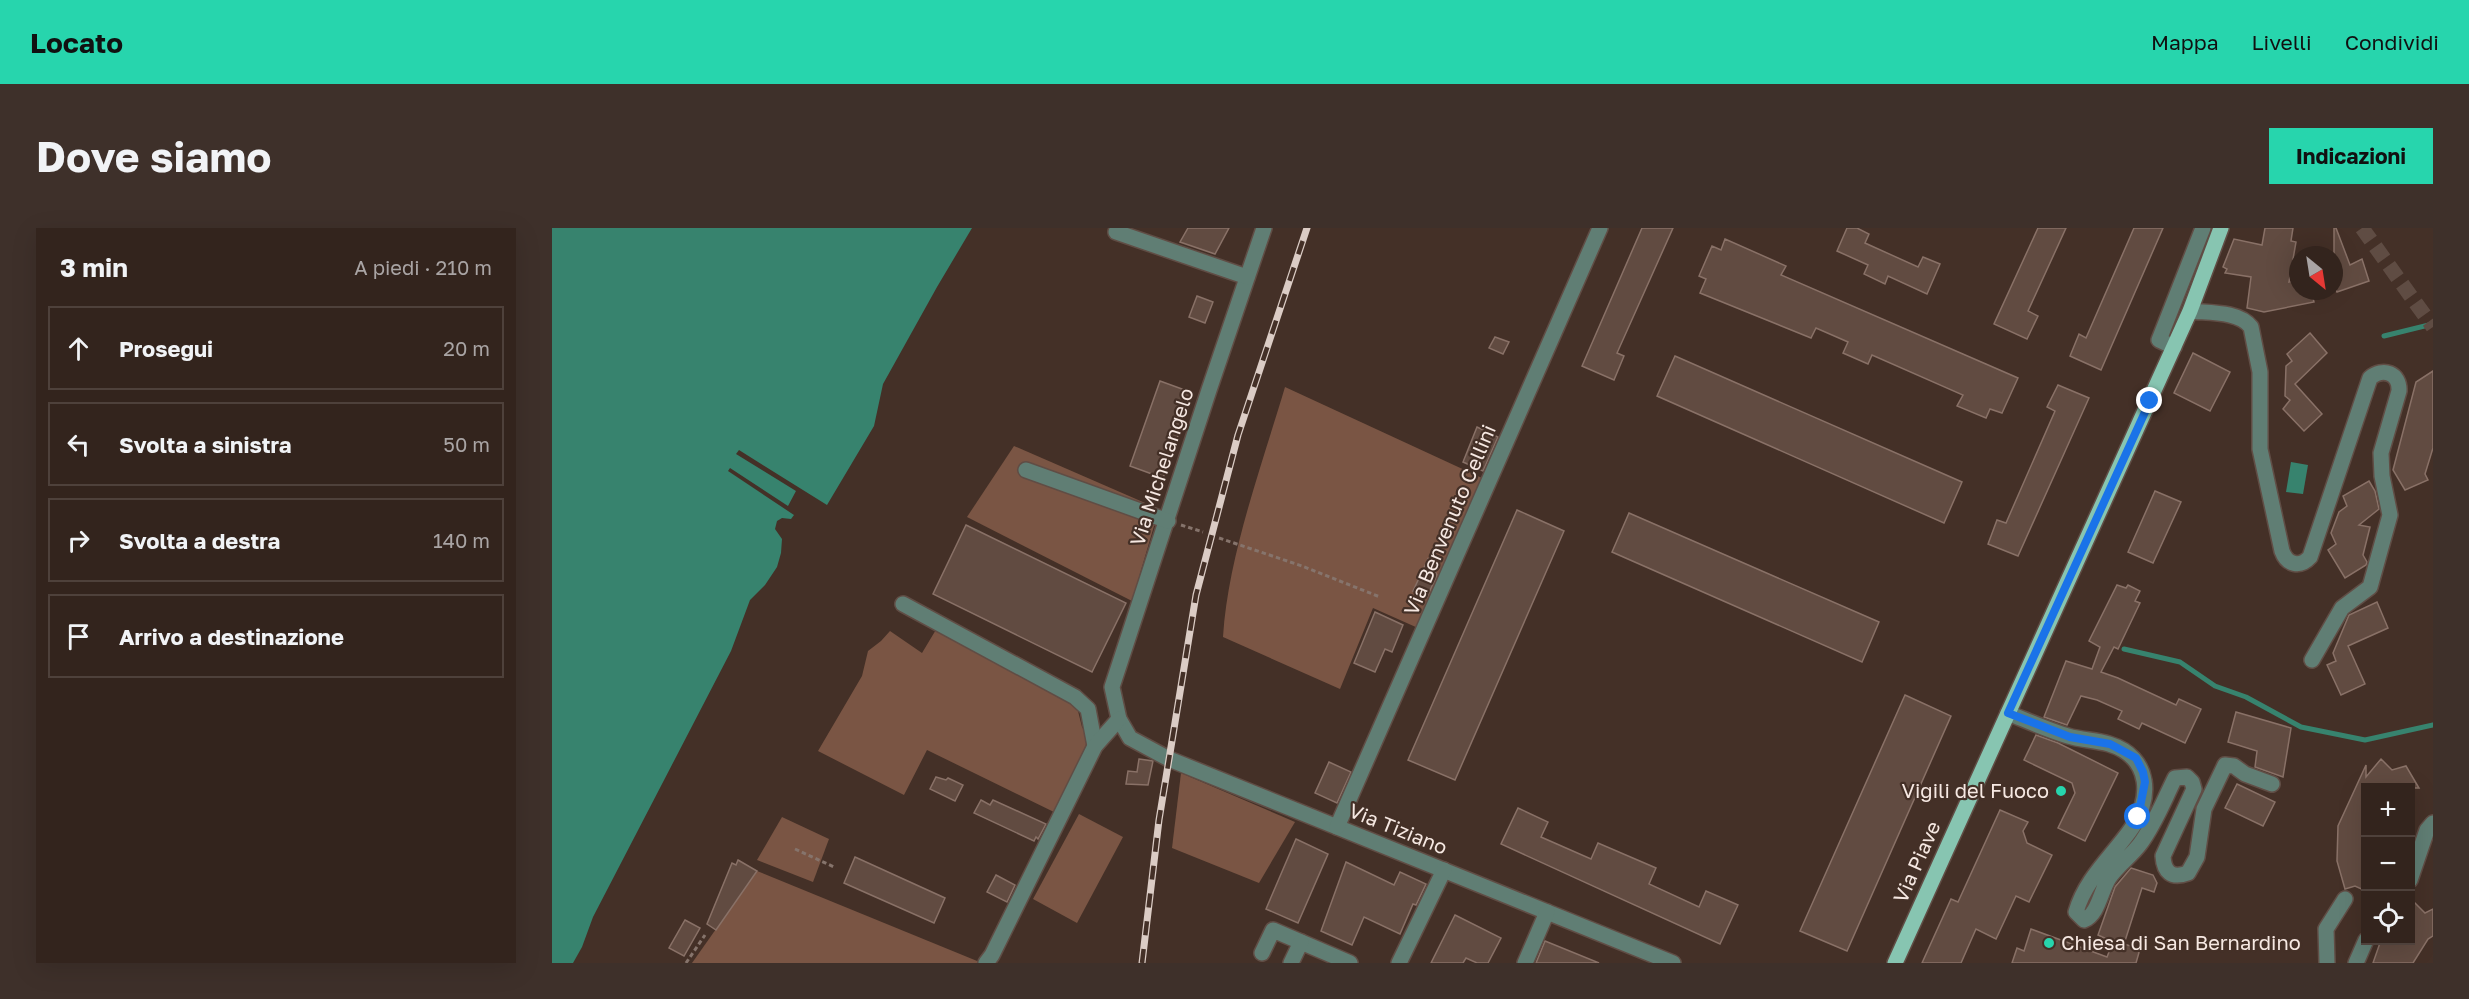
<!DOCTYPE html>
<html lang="it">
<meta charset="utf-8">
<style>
:root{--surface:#33241d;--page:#3e302a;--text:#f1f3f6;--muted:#a9a4a4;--line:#4e413b;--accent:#27d5ad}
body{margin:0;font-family:"Golos Text",sans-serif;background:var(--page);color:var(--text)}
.controls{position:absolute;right:18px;bottom:18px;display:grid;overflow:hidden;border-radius:0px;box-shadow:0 6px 24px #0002}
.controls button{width:54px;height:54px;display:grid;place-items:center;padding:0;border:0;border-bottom:2px solid var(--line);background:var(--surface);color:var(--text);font:30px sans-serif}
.compass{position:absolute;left:1737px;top:18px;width:54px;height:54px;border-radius:50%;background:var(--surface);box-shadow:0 6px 24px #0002;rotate:150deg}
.stop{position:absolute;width:18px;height:18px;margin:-14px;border:4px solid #1a73e8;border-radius:50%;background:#fff}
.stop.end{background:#1a73e8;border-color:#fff;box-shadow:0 2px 6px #0008}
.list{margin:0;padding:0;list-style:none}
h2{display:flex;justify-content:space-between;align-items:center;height:78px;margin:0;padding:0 24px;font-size:26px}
h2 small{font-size:20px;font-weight:400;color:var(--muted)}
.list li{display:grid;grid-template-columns:39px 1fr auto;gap:18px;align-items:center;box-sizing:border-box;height:84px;margin:0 12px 12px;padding:0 12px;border:2px solid var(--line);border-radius:0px}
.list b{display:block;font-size:22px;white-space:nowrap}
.list em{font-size:20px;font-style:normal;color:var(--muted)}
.icon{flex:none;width:33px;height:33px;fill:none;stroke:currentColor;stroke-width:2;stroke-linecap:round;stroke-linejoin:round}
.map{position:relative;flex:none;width:1881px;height:735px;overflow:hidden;border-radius:0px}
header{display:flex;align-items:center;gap:36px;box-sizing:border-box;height:84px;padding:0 30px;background:var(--accent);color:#111}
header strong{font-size:28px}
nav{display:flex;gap:33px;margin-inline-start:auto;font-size:21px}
.intro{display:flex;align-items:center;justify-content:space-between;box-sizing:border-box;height:144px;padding:0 36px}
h1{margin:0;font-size:42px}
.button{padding:15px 27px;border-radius:0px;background:var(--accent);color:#111;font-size:21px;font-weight:700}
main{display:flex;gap:36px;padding:0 36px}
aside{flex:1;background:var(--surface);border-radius:0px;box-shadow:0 6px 24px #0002}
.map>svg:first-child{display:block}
</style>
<header>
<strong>Locato</strong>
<nav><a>Mappa</a><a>Livelli</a><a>Condividi</a></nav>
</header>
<div class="intro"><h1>Dove siamo</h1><a class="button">Indicazioni</a></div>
<main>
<aside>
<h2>3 min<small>A piedi · 210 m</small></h2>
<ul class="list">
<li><svg class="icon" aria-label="ahead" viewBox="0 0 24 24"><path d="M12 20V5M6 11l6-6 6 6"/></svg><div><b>Prosegui</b></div><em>20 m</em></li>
<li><svg class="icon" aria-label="left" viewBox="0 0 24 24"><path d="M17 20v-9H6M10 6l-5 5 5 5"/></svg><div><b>Svolta a sinistra</b></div><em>50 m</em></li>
<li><svg class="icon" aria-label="right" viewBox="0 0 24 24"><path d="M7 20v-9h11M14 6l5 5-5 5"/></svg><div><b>Svolta a destra</b></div><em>140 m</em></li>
<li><svg class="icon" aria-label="arrive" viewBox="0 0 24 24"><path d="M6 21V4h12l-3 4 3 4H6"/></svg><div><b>Arrivo a destinazione</b></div></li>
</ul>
</aside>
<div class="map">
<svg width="1881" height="735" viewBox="0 0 1881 735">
<rect width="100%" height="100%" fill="#443027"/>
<g fill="#7a5544">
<path d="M733 159 930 250 869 388 866 400 821 380 788 461 671 409C676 328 710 237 733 159Z"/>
<path d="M462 218 607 281 580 373 415 289Z"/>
<path d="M385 400 516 473 526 483 530 499 538 512 504 585 375 522 352 567 266 523 310 448 316 423 329 413 338 403 370 425Z"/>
<path d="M629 545 743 594 707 655 620 620Z"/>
<path d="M527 586 571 609 525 695 481 671Z"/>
<path d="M230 589 277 611 261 654 205 632Z"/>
<path d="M205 643 430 735H140Z"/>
</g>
<g fill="#37836e">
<path d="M0 0H420L385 59 331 156 322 198 275 277 187 222 184 226 244 263 236 278 178 240 176 243 242 287 239 291 230 290 225 293 223 301 230 311 229 325 225 339 213 357 198 372 179 423 41 689 30 719 21 735H0Z"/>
<path d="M1739 234 1756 237 1751 266 1734 264Z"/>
</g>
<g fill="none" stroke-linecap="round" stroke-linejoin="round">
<g stroke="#37836e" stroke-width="5">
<path d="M1832 108 1881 96"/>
<path d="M1572 421 1628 434 1663 458 1694 469 1749 499 1813 512 1881 497"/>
</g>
</g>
<g fill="#614b41" stroke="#897167" stroke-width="1.5">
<path d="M636 0H677L663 26 628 14Z"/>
<path d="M1090 0H1121L1065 125 1072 128 1062 152 1030 138Z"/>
<path d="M1295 0H1305L1317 6 1313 15 1366 39 1371 29 1388 36 1375 66 1336 48 1333 56 1312 46 1316 37 1285 23Z"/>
<path d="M1486 0H1514L1476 83 1486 88 1475 111 1442 96Z"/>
<path d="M1582 0H1611L1549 142 1518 128 1527 106 1534 110Z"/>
<path d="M1713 0H1741L1739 13 1744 14 1737 54 1746 52V63H1759L1762 74 1712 84 1695 80 1699 49 1673 45 1675 41 1671 39 1682 11 1710 17Z"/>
<path d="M1782 0H1784L1798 37 1810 31 1817 53 1785 64 1782 56Z"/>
<path d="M1173 11 1234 38 1229 47 1466 150 1450 185 1438 181 1434 190 1405 178 1411 167 1320 127 1316 136 1291 125 1296 114 1264 100 1259 110 1148 65 1154 51 1147 48 1160 18 1169 22Z"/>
<path d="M645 68 661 74 653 95 637 89Z"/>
<path d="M1758 105 1775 125 1743 156 1770 186 1752 203 1731 181 1738 172 1733 168 1734 138 1740 133 1735 126Z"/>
<path d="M943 109 957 114 951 126 937 120Z"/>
<path d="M1641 125 1678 144 1658 183 1622 165Z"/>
<path d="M1123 128 1410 254 1392 295 1105 168Z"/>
<path d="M1881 143V220L1873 246 1876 252 1853 262 1841 242 1864 154Z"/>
<path d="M608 153 641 165 611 250 578 238Z"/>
<path d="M1506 157 1537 170 1466 328 1436 316 1445 292 1454 295 1503 183 1495 179Z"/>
<path d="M925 199 946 209 931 243 911 234Z"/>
<path d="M1817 253 1823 263 1827 281 1807 297 1818 299 1811 327 1815 334 1814 337 1793 350 1776 322 1784 316 1779 305 1787 284 1795 278 1791 268Z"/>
<path d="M1603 263 1629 274 1601 335 1576 324Z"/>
<path d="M965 282 1012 303 903 552 856 532Z"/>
<path d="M1077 285 1327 394 1310 434 1060 324Z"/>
<path d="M414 297 574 375 540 444 381 366Z"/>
<path d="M876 331 885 347 875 369 861 363Z"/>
<path d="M1565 357 1574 360 1576 357 1588 363 1583 373 1588 375 1566 421 1562 419 1549 444 1566 450 1624 477 1627 471 1649 481 1633 515 1590 495 1587 501 1566 491 1570 483 1545 472 1529 468 1515 497 1492 489 1514 433 1540 441 1548 419 1537 413Z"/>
<path d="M1825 374 1836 400 1796 418 1813 456 1789 467 1775 437 1784 433 1781 425 1797 387Z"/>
<path d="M823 384 851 397 840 424 833 421 823 444 802 435Z"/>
<path d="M1353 467 1399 488 1295 723 1248 703Z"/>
<path d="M1684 484 1739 500 1731 549 1703 539 1705 523 1676 514Z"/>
<path d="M1484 507 1506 515 1566 545 1533 613 1506 600 1523 565 1520 555 1472 532Z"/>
<path d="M587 531 601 533 596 557 574 556 576 543 585 544Z"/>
<path d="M1829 531 1840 542 1854 538 1867 560H1814V663L1803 658 1793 661 1785 633 1786 598 1814 537V549Z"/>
<path d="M777 534 799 544 785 575 763 565Z"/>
<path d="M384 549 394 552 396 550 411 557 403 573 378 561Z"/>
<path d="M1685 556 1723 574 1711 598 1673 580Z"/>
<path d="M429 572 438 577 441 572 494 596 486 611 484 609 482 613 422 585Z"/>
<path d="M966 580 996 594 989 609 1039 631 1046 615 1104 640 1097 656 1147 679 1154 663 1186 677 1168 716 949 616Z"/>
<path d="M1448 582 1476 594 1471 603 1475 615 1500 627 1477 674 1464 668 1444 711 1424 701 1409 735H1370L1399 671 1406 674Z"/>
<path d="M744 611 776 626 746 695 714 681Z"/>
<path d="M303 629 393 670 382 695 292 655Z"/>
<path d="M186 632 205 643 164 702 155 696 180 635 184 637Z"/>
<path d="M794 634 842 657 848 644 874 656 864 677 861 676 848 706 812 689 800 717 769 703Z"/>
<path d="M1579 640 1601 647 1605 655 1602 664 1590 660 1572 716 1588 721 1584 735H1460L1465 720 1472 723 1479 701 1555 729 1561 714 1546 707 1563 659Z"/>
<path d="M444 647 463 657 455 674 435 664Z"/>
<path d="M1858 670 1873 685 1881 681V708L1876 711 1861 735H1821L1829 712H1858Z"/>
<path d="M903 687 949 710 936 735H925L914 730 911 735H879Z"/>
<path d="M133 692 148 700 132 728 117 720Z"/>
<path d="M993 713 1047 735H984Z"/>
</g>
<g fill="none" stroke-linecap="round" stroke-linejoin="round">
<path stroke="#5f4c43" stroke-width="15" stroke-dasharray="15 8" stroke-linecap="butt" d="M1810 0 1881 99"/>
<defs>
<g id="minor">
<path d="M712 0 657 162 560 459 567 491 578 510 617 531 1121 735"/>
<path d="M564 4 695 49"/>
<path d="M1638 83C1657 85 1687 83 1699 99L1708 144V221L1730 323C1735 337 1748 340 1758 329L1818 150C1831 139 1848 145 1847 163L1829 225 1830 248 1838 287 1818 359 1790 380 1760 432"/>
<path d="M1622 119 1607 112 1651 0"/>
<path d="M474 242 616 293"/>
<path d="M351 376 523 469 536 481 543 518"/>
<path d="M1456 485C1476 493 1496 502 1516 508 1529 512 1544 512 1557 516 1600 529 1601 572 1577 604 1558 630 1533 652 1524 684L1532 692C1546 687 1549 662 1557 650 1566 637 1579 628 1588 616 1603 596 1612 572 1623 550L1635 549 1640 554 1642 561 1611 628C1612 644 1619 651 1636 645L1645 629 1652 581 1673 537 1682 538 1693 546 1720 556"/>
<path d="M785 599 1048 0"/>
<path d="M1858 652 1875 602 1881 595"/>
<path d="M710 725 721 702 798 735"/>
<path d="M434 735 440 727 543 518 567 491"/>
<path d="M739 735 749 714"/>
<path d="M847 735 892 642"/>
<path d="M973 735 995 684"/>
<path d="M1775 735 1774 701 1793 671"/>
<path d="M1804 735 1814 712"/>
</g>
<path id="major" d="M1343 735 1638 83 1669 0"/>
</defs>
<use href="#minor" stroke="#604d45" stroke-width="18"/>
<use href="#major" stroke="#604d45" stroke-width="18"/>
<g stroke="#86746c" stroke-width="3" stroke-dasharray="4.5 3" stroke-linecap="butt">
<path d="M629 297 651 304"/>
<path d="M667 310 750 338 828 369"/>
<path d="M243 621 282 639"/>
<path d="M134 735 153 707"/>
</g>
<use href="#minor" stroke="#607e74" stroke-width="15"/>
<use href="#major" stroke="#87c5b1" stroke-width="15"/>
<defs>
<path id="rail" d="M590 735 607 592 644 367 686 207 755 0"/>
</defs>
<use href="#rail" stroke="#dbccc5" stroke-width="7"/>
<use href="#rail" stroke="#443027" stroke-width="4.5" stroke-dasharray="14" stroke-linecap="butt"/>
</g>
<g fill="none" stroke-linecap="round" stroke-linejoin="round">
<path stroke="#1a73e8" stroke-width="8" d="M1586 589 1593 554 1591 544 1584 530 1558 516 1518 509 1456 485 1598 173"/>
</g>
<g fill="#27d5ad" stroke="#443027" stroke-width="2">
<circle cx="1509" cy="563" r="6"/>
<circle cx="1497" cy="715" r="6"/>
</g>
<g text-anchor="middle" stroke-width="4.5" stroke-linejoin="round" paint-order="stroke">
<g font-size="20" fill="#f6e8e2" stroke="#443027">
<text transform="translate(610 239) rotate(-72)" y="7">Via Michelangelo</text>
<text transform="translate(898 292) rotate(-67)" y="7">Via Benvenuto Cellini</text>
<text transform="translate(846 601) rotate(22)" y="7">Via Tiziano</text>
<text transform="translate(1365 634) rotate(-66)" y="7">Via Piave</text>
</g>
<g font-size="20" fill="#f6e8e2" stroke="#443027" text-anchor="end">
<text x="1497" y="570">Vigili del Fuoco</text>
<text x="1509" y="722" text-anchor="start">Chiesa di San Bernardino</text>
</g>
</g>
</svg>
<div class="controls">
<button>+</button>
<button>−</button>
<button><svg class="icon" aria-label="locate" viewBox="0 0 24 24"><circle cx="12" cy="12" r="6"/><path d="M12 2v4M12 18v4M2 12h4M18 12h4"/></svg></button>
</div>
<svg class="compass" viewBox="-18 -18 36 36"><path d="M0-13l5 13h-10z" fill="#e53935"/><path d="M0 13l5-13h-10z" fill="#a9a4a4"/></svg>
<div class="stop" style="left:1586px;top:589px"></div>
<div class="stop end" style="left:1598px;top:173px"></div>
</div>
</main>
